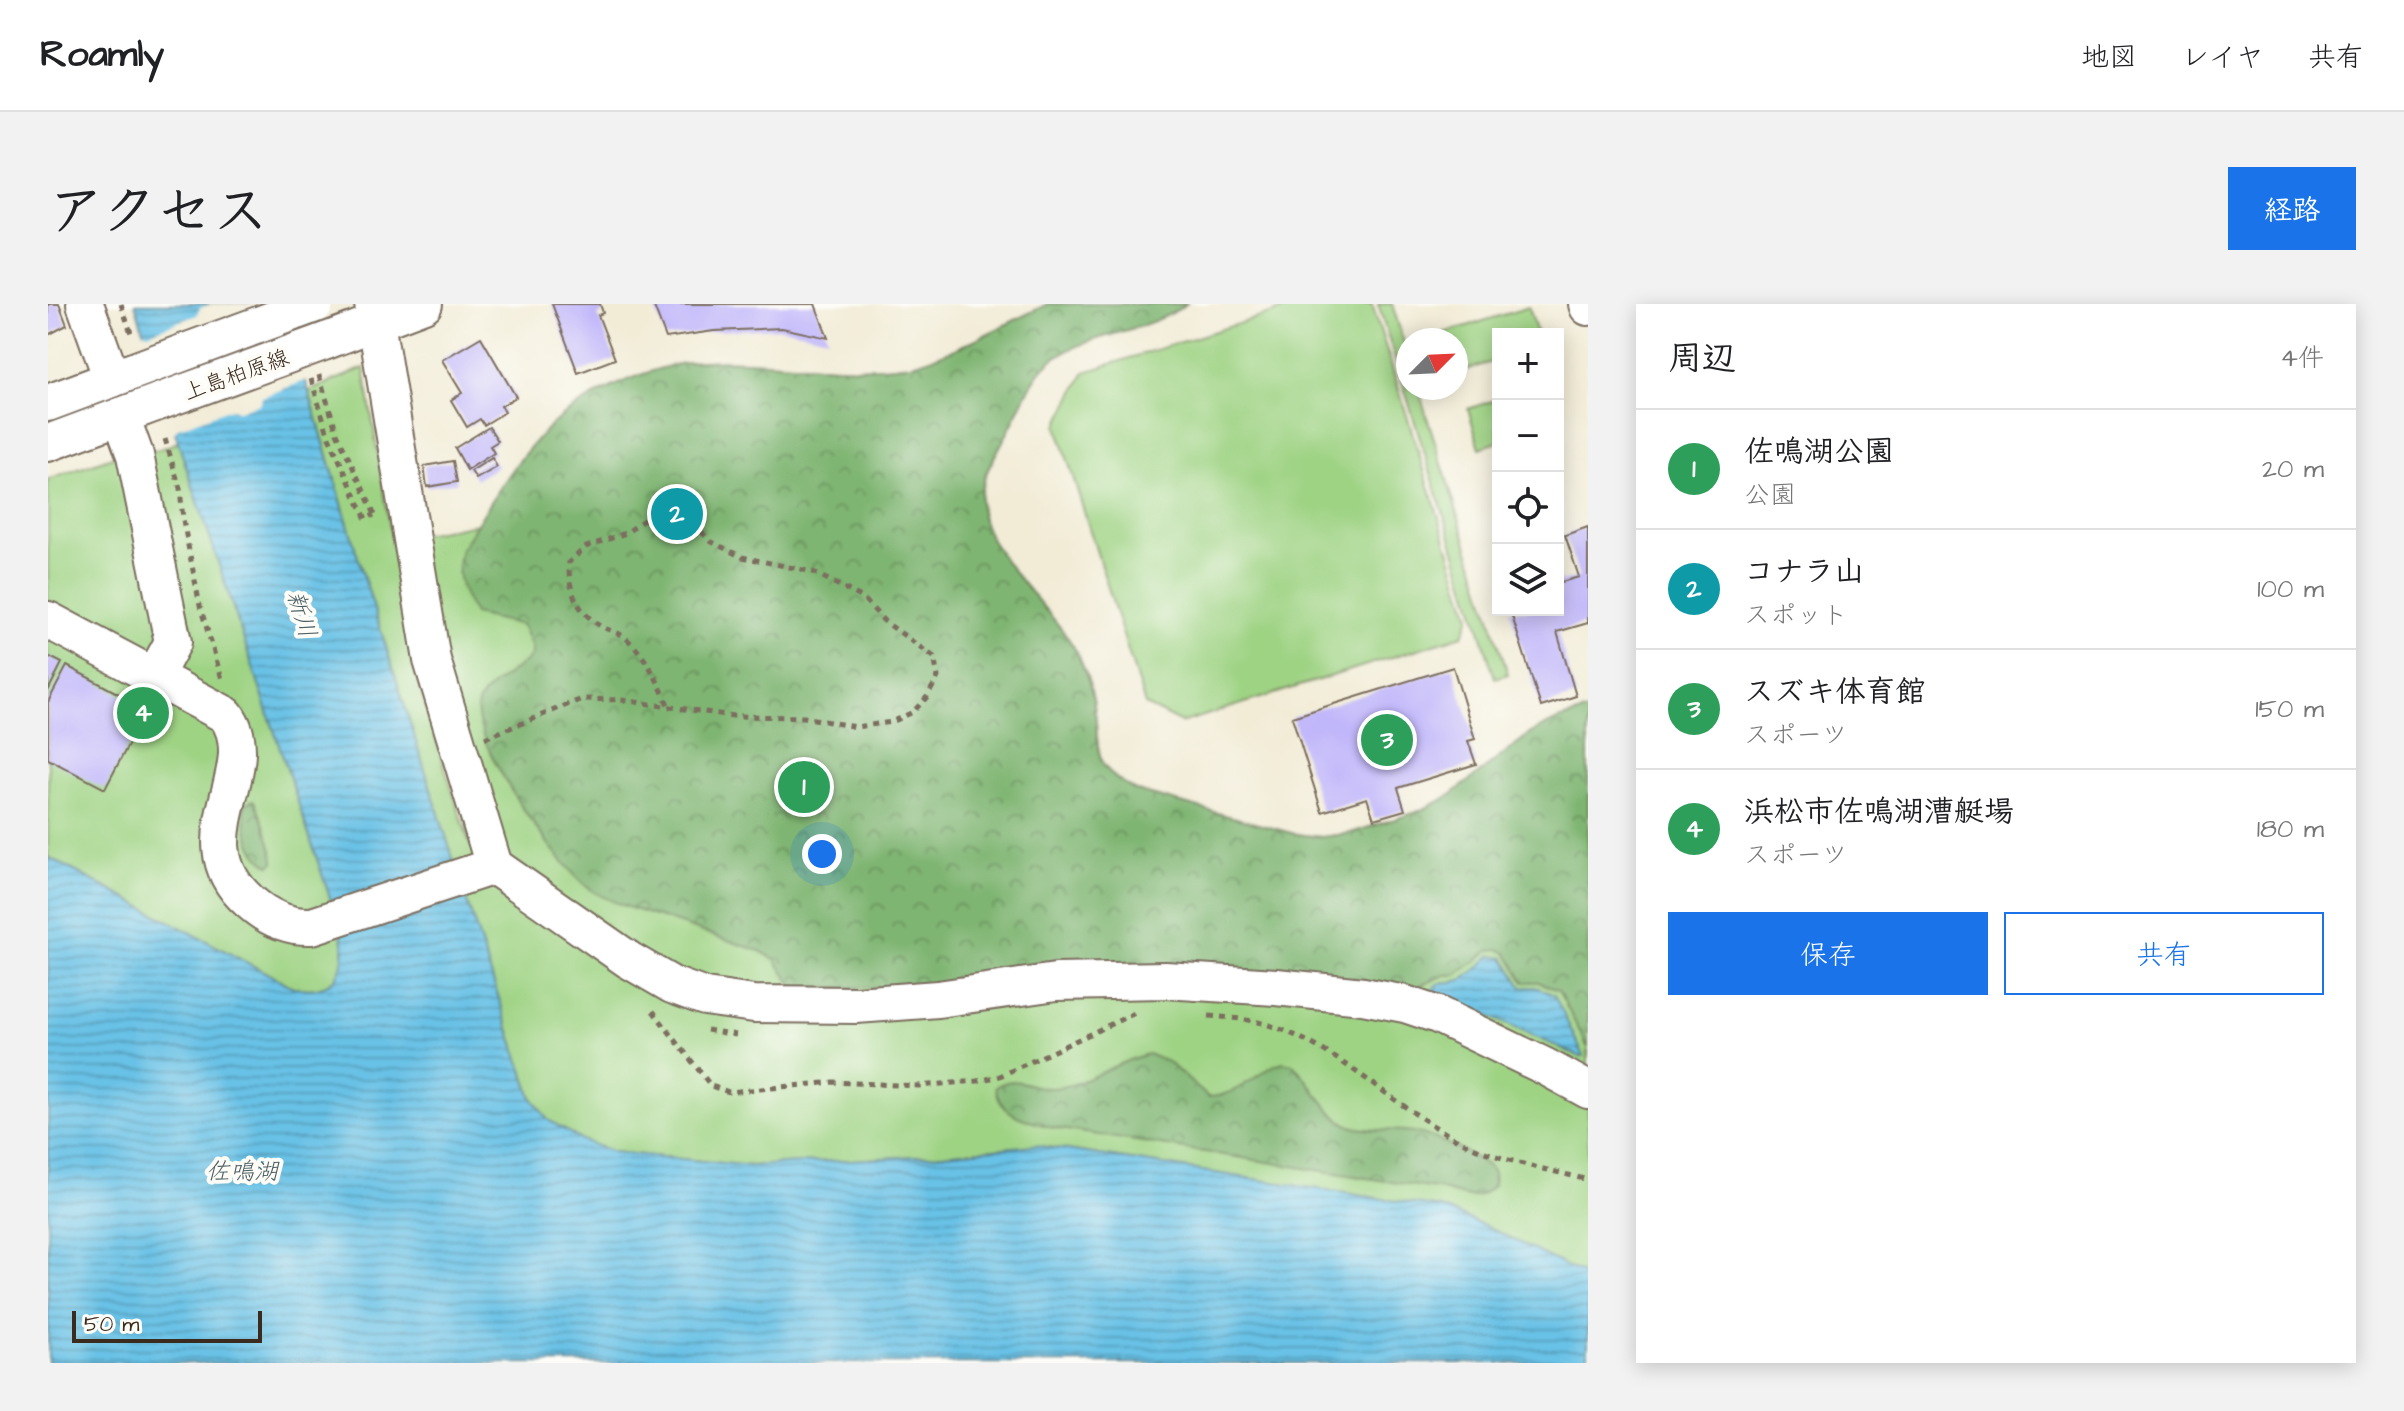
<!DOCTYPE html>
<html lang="ja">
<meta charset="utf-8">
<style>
:root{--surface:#fff;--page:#f2f2f2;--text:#202124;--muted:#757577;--line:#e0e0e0;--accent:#1a73e8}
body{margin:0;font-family:"Architects Daughter","Klee One",sans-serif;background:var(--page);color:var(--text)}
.controls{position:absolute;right:24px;top:24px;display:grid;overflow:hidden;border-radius:0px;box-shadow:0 4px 20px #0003}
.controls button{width:72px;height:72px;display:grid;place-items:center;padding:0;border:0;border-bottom:2px solid var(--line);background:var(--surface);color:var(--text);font:40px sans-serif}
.compass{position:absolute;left:1348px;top:24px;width:72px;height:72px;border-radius:50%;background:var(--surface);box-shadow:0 4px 20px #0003;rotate:66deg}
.scale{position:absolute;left:24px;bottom:20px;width:190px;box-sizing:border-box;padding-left:8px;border:4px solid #3b2a1e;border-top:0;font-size:22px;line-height:28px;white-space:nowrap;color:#3b2a1e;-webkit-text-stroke:6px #fdfcf7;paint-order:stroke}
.you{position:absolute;left:774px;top:550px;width:28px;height:28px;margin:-20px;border:6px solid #fff;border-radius:50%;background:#1a73e8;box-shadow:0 0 0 12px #1a73e833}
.badge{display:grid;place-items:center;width:52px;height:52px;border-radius:50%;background:var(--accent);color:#fff;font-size:26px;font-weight:700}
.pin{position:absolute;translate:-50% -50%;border:4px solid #fff;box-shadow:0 2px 8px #0006}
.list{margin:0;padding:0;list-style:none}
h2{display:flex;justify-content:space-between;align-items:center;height:104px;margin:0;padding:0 32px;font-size:34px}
h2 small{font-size:26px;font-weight:400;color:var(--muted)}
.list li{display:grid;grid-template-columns:52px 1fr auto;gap:24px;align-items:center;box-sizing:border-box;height:120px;padding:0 32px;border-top:2px solid var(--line)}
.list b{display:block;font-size:30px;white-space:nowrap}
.list p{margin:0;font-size:26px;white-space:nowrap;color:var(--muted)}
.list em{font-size:26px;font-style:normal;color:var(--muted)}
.actions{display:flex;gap:16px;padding:24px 32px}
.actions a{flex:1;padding:18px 0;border:2px solid var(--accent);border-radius:0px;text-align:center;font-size:28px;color:var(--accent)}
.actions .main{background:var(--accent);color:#fff}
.icon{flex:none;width:44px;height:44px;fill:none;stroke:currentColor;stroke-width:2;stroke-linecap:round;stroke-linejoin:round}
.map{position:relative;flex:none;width:1540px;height:1059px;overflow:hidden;border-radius:0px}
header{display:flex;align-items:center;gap:48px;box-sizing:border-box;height:112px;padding:0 40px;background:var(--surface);border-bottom:2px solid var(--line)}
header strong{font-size:38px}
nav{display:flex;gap:44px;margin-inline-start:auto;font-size:28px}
.intro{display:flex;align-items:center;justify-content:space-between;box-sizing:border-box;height:192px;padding:0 48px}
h1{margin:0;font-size:56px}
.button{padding:20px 36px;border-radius:0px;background:var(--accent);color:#fff;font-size:28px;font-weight:700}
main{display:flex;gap:48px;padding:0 48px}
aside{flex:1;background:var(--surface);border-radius:0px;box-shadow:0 4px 20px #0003}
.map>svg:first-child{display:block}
</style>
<header>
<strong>Roamly</strong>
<nav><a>地図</a><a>レイヤ</a><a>共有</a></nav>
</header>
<div class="intro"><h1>アクセス</h1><a class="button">経路</a></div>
<main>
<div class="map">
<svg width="1540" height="1059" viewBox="0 0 1540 1059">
<defs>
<pattern id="forest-crowns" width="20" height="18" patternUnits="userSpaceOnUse" patternTransform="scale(2)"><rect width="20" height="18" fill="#7fb572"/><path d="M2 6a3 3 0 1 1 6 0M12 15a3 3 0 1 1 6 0" fill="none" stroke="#69935d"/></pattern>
<pattern id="water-rules" width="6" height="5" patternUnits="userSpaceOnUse" patternTransform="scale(2)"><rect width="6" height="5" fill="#68c1e6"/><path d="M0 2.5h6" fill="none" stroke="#579dba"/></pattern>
</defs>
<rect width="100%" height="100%" fill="#fdfcf7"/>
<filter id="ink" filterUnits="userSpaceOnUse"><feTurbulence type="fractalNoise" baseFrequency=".0125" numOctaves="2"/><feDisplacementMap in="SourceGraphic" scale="16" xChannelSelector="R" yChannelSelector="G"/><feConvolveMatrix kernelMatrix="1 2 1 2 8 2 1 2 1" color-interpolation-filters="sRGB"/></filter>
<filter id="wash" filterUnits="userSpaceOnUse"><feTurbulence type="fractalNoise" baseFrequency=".006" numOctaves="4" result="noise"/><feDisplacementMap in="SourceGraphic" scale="32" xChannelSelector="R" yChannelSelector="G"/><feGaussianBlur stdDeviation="1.8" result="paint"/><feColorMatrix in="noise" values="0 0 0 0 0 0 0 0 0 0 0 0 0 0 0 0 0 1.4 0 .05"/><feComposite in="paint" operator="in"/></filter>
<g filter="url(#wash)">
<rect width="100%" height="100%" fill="#f2ecd7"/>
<g fill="#9fd384" stroke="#6d7e51" stroke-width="2">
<path d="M1000 0H1138C1100 28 1048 28 1008 53 985 68 974 101 962 124 951 146 932 172 932 197 932 249 1005 303 1029 349 1036 364 1042 379 1045 395 1054 440 1038 462 1088 487L1247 530 1274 533 1303 529 1369 508 1399 494 1483 429 1510 416 1540 407V973L1438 922 1393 904 987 841 885 851 703 862 565 848 533 836 499 815 484 794 415 586 313 264 261 87 316 64 364 361 422 542 368 231 429 220C449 190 468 158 493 131 527 95 606 59 655 57 721 53 789 70 855 61 895 56 961 18 1000 0Z"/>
<path d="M1253 0H1324L1422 313 1415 331 1133 419 1097 401 1009 122 1037 68Z"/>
<path d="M1330 0H1344L1360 52V84H1370L1460 370 1447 374Z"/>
<path d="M1481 3 1489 30H1450V56L1409 69 1408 36H1398L1396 29Z"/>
<path d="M1450 95V138L1432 144 1420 105Z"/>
<path d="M130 138 294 630C300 669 286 691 245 683L0 553V176L72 150 101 149Z"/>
</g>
<g fill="url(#forest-crowns)" stroke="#5d7048" stroke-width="2">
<path d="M1000 0H1138C1100 28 1048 28 1008 53 985 68 974 101 962 124 951 146 932 172 932 197 932 249 1005 303 1029 349 1036 364 1042 379 1045 395 1054 440 1038 462 1088 487L1247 530 1274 533 1303 529 1369 508 1399 494 1483 429 1510 416 1540 407V744L1510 686 1490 678H1476L1459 649 1451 645 1442 646 1409 671H1397L1372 682 1354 686 746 683 727 655 712 647C680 636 647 625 614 614 591 607 567 600 546 588 514 568 421 439 430 400 433 386 467 366 479 357L484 350 483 341 474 321 426 310C413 289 406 269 413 245 438 207 461 165 493 131 527 95 606 59 655 57 721 53 789 70 855 61 895 56 961 18 1000 0Z"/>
<path d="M205 496C210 501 227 551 226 558L222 561C202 551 196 521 197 500Z"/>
<path d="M1100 750 1120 758 1160 793C1185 793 1206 773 1227 761L1235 758 1244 760C1265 777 1277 811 1303 822 1322 829 1344 824 1364 828 1380 830 1440 855 1445 869 1446 873 1445 877 1445 881 1428 900 1416 892 1394 886L1006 824C983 818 949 811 948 783 968 769 982 785 1003 784 1037 783 1067 757 1100 750Z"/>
</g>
<g fill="url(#water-rules)" stroke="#527682" stroke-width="2">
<path d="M87 0H235L313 264 415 586 484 794 499 815 533 836 565 848 703 862 885 851 987 841 1393 904 1438 922 1540 973V1059H0V553L245 683C286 691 300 669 294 630L130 138Z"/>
<path d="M1444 651 1456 653 1474 683H1488L1506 691 1536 752 1533 753 1384 687C1391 675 1401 680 1413 676 1426 671 1434 659 1444 651Z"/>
</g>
<path fill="#f2ecd7" d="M163 0H239L262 75 214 93 211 100 190 107 183 104 130 124 124 132 91 26 100 29 149 11 152 4Z"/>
<g id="blocks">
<g fill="#c0b6fa">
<path d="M0 0H11L19 21 0 31Z"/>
<path d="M504 0H552L555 9 550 11 567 55 530 69Z"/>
<path d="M605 0H767L780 34 734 24 666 27 618 34Z"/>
<path d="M433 33 468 93 453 102 457 108 436 121 432 115 419 123 403 96 414 89 394 56Z"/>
<path d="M441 123 450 137 442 142 446 149 419 166 407 144Z"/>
<path d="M444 154 449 163 428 175 423 167Z"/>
<path d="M405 157 409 178 379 183 376 162Z"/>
<path d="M1540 223V319L1509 328 1528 392 1493 403 1462 306H1510V272L1513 278 1531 273 1517 231Z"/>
<path d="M0 352 14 359 0 387Z"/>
<path d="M19 362 99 405 57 485 0 455V398Z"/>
<path d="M1405 363 1427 435 1420 437 1428 460 1350 484 1357 506 1326 515 1319 494 1274 508 1244 413Z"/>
</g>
</g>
</g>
<g filter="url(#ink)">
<use href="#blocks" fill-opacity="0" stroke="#7b6e5f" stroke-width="2"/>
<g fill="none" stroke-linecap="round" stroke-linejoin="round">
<defs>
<g id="minor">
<path d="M37 0 64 75"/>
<path d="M325 0 384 356 446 562"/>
<path d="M1539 0 1540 3"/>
<path d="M278 37 376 0"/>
<path d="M0 99 83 68"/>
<path d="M73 112 87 151 125 338 106 373"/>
<path d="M0 139 94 104"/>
<path d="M0 316 178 411C218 465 131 536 202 598 220 614 240 623 264 622L446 562 581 656 624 681 657 693 706 700 808 701 890 695 1008 678 1117 676 1228 683 1315 692 1357 700 1390 711 1498 763 1540 786"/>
</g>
</defs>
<use href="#minor" stroke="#7b6e5f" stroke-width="40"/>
<g stroke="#7b6e5f" stroke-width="5" stroke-dasharray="6 6" stroke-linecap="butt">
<path d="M73 0 83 29"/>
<path d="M271 71 289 129 329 215"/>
<path d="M263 75 281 133 318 215 326 211"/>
<path d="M117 135 132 184 135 216 152 302 174 375"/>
<path d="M437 434 534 395 574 396 685 412 756 413 808 423 844 418 865 408 879 393 890 373 886 353 836 317 815 294 765 268 694 253 662 237 640 213 622 208 601 212 578 229 538 243 521 258C520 285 528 306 551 321 560 327 572 328 579 335 599 353 611 379 621 403"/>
<path d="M605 707 663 782 681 788 786 778 871 782 930 777 952 772 1091 707"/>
<path d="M1161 712C1183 714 1205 715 1227 723 1301 750 1356 813 1427 844 1462 859 1503 866 1540 876"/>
<path d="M659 726 688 731"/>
</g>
<use href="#minor" stroke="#fff" stroke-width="36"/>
<defs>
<g id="minor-bridge">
<path d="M83 68 267 0"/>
<path d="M94 104 278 37"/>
</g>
</defs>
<use href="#minor-bridge" stroke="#7b6e5f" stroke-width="40" stroke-linecap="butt"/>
<use href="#minor-bridge" stroke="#fff" stroke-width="36"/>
</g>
</g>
<g text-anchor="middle" stroke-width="8" stroke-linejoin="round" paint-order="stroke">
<g font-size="22" fill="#3b2a1e" stroke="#fdfcf7">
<text transform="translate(188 70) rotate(-20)" y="8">上島柏原線</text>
</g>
<g font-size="24" font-style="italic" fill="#4b5f64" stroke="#fdfcf7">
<text transform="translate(254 310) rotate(73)" y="8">新川</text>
<text x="194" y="875">佐鳴湖</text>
</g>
</g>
</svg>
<div class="controls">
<button>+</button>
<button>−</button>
<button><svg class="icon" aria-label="locate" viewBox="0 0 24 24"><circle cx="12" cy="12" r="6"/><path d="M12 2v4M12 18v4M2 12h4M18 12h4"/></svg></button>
<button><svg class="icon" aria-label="layers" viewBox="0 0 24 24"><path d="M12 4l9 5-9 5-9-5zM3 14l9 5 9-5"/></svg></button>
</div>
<svg class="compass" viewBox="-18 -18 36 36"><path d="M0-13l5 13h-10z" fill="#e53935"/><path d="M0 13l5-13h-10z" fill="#757577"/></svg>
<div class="scale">50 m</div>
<div class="you"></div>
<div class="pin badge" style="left:756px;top:483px;background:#2e9e5b">1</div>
<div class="pin badge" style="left:629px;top:210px;background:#0f9aa8">2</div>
<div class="pin badge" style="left:1339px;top:436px;background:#2e9e5b">3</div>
<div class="pin badge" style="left:95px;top:409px;background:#2e9e5b">4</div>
</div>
<aside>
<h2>周辺<small>4件</small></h2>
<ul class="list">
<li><span class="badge" style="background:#2e9e5b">1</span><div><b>佐鳴湖公園</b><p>公園</p></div><em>20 m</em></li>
<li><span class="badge" style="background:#0f9aa8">2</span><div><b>コナラ山</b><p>スポット</p></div><em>100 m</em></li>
<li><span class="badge" style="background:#2e9e5b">3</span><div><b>スズキ体育館</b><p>スポーツ</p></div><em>150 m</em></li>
<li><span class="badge" style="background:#2e9e5b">4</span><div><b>浜松市佐鳴湖漕艇場</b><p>スポーツ</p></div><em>180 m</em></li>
</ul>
<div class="actions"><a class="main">保存</a><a>共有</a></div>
</aside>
</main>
